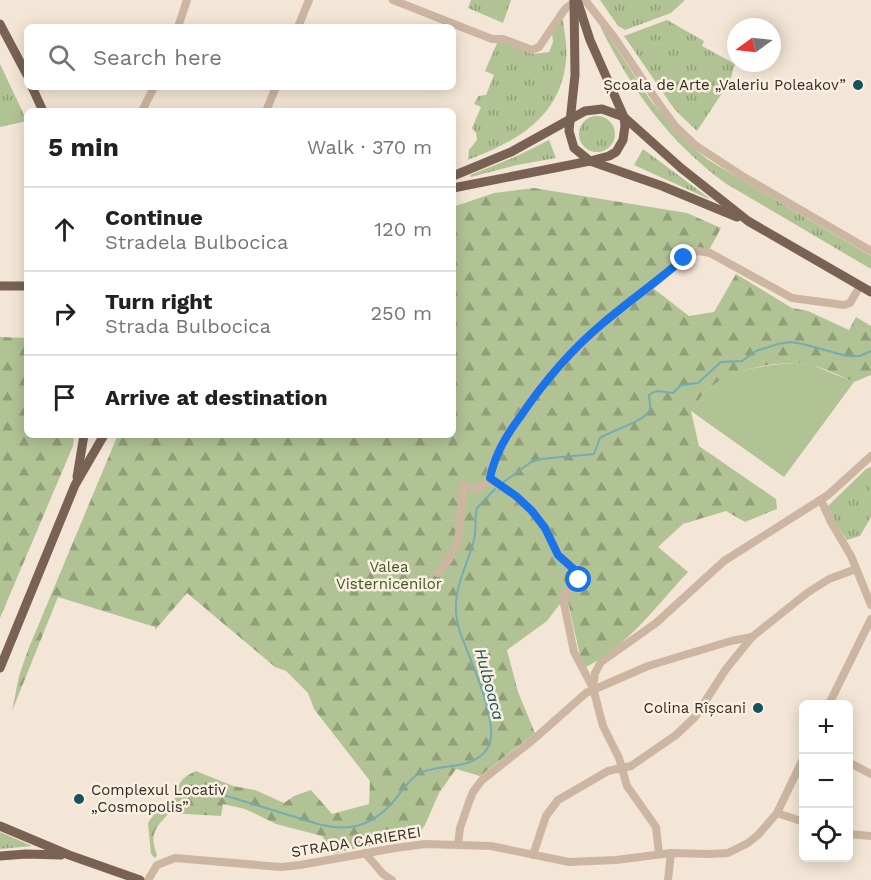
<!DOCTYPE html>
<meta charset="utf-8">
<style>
:root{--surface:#fff;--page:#f2f2f2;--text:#202124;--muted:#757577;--line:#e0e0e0}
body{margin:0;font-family:"Work Sans",sans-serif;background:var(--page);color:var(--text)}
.controls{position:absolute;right:18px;bottom:18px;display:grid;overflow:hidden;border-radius:9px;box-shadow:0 3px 15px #0003}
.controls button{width:54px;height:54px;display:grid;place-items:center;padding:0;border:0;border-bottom:2px solid var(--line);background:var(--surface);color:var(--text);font:30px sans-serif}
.compass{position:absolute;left:727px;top:18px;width:54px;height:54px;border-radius:50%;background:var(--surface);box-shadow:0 3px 15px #0003;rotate:255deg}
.stop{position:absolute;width:18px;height:18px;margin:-14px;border:4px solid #1a73e8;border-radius:50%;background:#fff}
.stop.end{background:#1a73e8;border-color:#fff;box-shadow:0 2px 6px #0008}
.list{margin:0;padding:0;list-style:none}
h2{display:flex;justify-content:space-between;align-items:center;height:78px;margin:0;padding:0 24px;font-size:26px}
h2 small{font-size:20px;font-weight:400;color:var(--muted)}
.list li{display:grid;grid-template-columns:39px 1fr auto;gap:18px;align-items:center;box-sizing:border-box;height:84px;padding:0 24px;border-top:2px solid var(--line)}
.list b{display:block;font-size:22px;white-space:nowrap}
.list p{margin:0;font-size:20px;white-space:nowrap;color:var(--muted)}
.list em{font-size:20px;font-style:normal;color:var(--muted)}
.icon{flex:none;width:33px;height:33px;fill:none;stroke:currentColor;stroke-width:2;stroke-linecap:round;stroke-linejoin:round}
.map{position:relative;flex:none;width:871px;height:880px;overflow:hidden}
.search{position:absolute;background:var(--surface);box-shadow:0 3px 15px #0003;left:24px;top:24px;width:432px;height:66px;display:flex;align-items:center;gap:15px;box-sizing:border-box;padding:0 21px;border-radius:9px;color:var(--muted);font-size:22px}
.panel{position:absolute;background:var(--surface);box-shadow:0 3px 15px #0003;left:24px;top:108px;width:432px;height:330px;border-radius:9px}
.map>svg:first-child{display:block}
</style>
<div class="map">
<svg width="871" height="880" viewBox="0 0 871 880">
<defs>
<pattern id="grass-tufts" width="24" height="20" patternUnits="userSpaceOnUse" patternTransform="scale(1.5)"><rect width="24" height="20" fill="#b1c395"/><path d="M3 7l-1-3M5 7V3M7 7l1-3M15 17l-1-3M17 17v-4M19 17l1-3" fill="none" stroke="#919f79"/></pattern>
<pattern id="forest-firs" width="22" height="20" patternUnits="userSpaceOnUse" patternTransform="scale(1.5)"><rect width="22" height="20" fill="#b1c395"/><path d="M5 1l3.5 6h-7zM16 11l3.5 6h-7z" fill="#919f79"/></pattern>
</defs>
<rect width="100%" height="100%" fill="#f3e6d6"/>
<g fill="url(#grass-tufts)">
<path d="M471 0H511L503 23 468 8Z"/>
<path d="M600 0H685L671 13 625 30 618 26Z"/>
<path d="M563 19C564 32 568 47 566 61 560 118 517 141 468 160L469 150 477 140 476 133 472 128 481 107 474 104 478 96 486 95 494 75 485 71 498 41 534 54 549 52 553 42 552 32Z"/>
<path d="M667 20 704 41 702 46 735 64 730 81 697 131 675 110 624 36Z"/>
<path d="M600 26 604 29 651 101 686 142 707 159 750 185 871 256V269L725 183C668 141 631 89 600 26Z"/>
<path d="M0 64 27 121 0 127Z"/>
<circle cx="597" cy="134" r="18"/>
<path d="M549 140 556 158 517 165 471 177 470 175 515 157Z"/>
<path d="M643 149 709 198V199L634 165Z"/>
<path d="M871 467V517L860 536 847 540 829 513 828 506 866 469Z"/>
<path d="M0 832 32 846 0 849Z"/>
</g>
<g fill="url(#forest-firs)">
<path d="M534 188 687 213 721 228 709 250 695 247 689 250 649 285 689 316 714 312 736 274 792 308 808 311 849 330 856 317 871 326V375L854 382C840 376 825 368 810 365 780 359 727 369 705 392 700 397 696 405 691 411L699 446 776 499 777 509 745 522 726 511 683 524 658 547 688 572C657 605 627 647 586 667L581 660 568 602 559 605 547 621 507 650 518 692 535 733 480 776 456 769 439 793 425 825 417 836 405 841 360 847 334 854 322 836 276 824 245 809 223 804 221 816 169 813C155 829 149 833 157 855L155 858 151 854 148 823 157 809 177 797C175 783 185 776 196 771L233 786 255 790 284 803 294 796 311 790 332 814 369 804 370 781 314 709 308 693 286 671 275 667 187 593 155 630V627L58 597 12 711 19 676 28 650 117 437 119 435H453V207L494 193Z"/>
<path d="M0 337 27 338V435H74L73 446 0 618Z"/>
</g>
<path fill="#b1c395" d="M795 363 812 365 854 382 784 477 691 411C696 404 700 397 706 391 727 369 765 365 795 363Z"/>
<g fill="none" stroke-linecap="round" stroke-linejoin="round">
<g stroke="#73acb2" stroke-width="2">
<path d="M501 484 531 462 541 459 594 454 600 438C610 431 647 421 650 409 651 406 649 399 649 395 657 388 664 393 673 393L681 385 698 383 721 362 742 361 756 351 778 344 790 342 803 344 847 356H860L871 351"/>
<path d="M191 785 318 824C348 832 371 827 392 803 399 795 405 785 413 778 433 760 470 774 487 749 503 727 468 656 460 632 448 595 465 573 474 540 477 529 474 518 477 508L495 489"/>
</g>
<g stroke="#ccb6a1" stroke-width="8">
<path d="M393 0 492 39H503L532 50 539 47 565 9 574 2"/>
<path d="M585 0 614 37 657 101 676 127 695 145 744 177 871 251"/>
<path d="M178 27 187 0"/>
<path d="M298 27 309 0"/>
<path d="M142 111 154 87"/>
<path d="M266 111 276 87"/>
<path d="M490 478C508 492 527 503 540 521 556 543 552 555 578 573V583L566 593 563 599 574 652 593 688 603 726 619 758 627 786 656 827 659 854"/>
<path d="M821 500 831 522 851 556 871 605"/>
<path d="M438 573 449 559 458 542 464 485 477 489 488 483 494 460 504 440 537 391 557 368 600 326 632 300 656 282 690 253 698 251 710 253 792 298 844 305 850 303 860 286"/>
<path d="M593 687 595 673 601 662 656 623 724 561 828 495 871 456"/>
<path d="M829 704 871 619"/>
<path d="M848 762 871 774"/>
<path d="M777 813 804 822"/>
<path d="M848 834 871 836"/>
<path d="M458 844 460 828 469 802 473 792 482 780 534 739 586 693 648 666 731 641 752 637"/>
<path d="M365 853 383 874 392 880"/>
<path d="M533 855 546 816 558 800 608 771 631 766 676 735 695 717 726 669 752 637 807 593 829 579 856 569"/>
<path d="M148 880 157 865 175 858 281 867 300 865 395 848 425 844 491 846 569 862 616 860 671 853 709 854 728 853 748 843 758 835 777 813 804 757"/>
<path d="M668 880 671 853"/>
</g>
<g stroke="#796254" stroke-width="9">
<path d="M574 0 575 75 569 131 574 148 590 161 662 186 737 217"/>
<path d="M0 24 27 75"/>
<path d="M32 87 43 111"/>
<path d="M453 176 511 152 585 111 602 109 624 117 681 168 748 221 871 292"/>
<path d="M453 188 590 161 609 156 616 152 623 140 625 126 624 117 590 40 578 3"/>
<path d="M0 286H27"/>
<path d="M77 477 84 435"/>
<path d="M0 668 75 485 104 435"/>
<path d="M0 826 69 855 140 880"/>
<path d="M0 856 26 854 61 855"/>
</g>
</g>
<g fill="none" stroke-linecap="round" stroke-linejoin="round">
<path stroke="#1a73e8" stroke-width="8" d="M579 580 578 573 558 555 545 528 532 511 516 496 490 478C495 454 506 436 520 417 543 383 570 351 602 324 629 301 658 281 684 258"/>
</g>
<g fill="#17525a" stroke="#faf0e2" stroke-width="2">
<circle cx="858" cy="85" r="6"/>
<circle cx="758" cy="708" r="6"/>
<circle cx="79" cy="799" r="6"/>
</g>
<g text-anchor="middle" stroke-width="5" stroke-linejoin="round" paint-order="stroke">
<g font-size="15" fill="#352b25" stroke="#faf0e2" text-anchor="end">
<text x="846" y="90">Școala de Arte „Valeriu Poleakov”</text>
<text x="746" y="713">Colina Rîșcani</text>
<text x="91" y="795" text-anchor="start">Complexul Locativ<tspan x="91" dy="17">„Cosmopolis”</tspan></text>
</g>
<g font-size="15" fill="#425526" stroke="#faf0e2">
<text x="389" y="572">Valea<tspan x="389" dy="17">Visternicenilor</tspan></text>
</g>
<g font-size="15" fill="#352b25" stroke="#faf0e2">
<text transform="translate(356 842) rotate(-9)" y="5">STRADA CARIEREI</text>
</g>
<g font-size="16" font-style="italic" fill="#17525a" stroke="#faf0e2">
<text transform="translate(490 684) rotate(75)" y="6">Hulboaca</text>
</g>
</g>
</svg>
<div class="controls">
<button>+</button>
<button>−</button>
<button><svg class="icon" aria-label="locate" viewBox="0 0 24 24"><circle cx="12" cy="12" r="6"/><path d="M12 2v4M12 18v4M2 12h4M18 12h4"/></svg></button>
</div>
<svg class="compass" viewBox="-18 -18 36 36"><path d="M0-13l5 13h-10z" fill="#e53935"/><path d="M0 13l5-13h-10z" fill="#757577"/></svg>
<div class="stop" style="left:579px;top:580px"></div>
<div class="stop end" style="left:684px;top:258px"></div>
<div class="search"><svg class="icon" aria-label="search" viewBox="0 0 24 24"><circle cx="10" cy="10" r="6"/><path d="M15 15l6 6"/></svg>Search here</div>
<section class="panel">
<h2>5 min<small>Walk · 370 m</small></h2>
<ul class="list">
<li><svg class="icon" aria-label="ahead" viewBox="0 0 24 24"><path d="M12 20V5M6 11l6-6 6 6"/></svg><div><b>Continue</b><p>Stradela Bulbocica</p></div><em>120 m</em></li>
<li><svg class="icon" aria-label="right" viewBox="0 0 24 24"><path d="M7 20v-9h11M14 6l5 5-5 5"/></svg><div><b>Turn right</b><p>Strada Bulbocica</p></div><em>250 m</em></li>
<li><svg class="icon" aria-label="arrive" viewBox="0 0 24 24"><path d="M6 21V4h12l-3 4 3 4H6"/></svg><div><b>Arrive at destination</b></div></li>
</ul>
</section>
</div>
